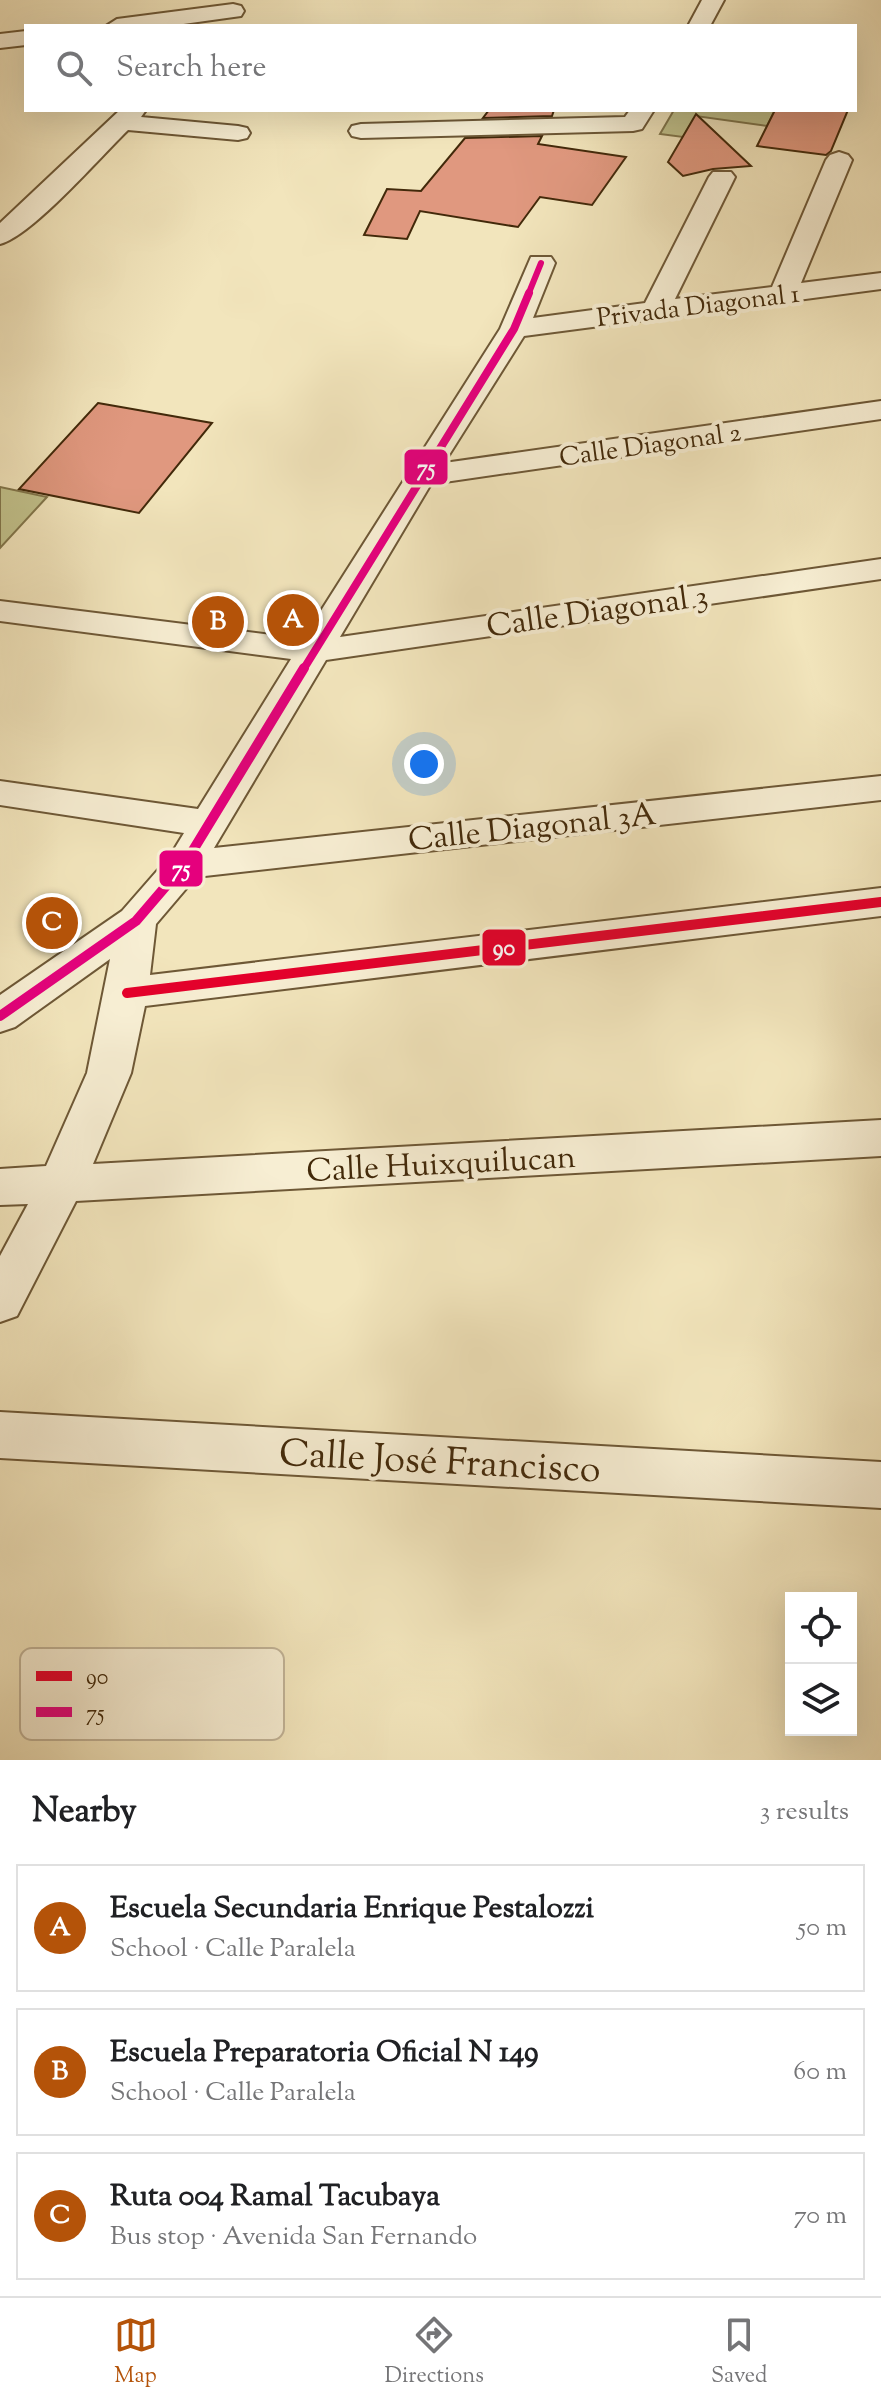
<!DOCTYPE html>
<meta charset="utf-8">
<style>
:root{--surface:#fff;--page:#f2f2f2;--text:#202124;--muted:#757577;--line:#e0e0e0;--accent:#b45309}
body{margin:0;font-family:"Sorts Mill Goudy",serif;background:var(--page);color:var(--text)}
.controls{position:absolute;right:24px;bottom:24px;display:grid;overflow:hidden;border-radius:0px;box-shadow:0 8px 32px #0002}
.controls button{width:72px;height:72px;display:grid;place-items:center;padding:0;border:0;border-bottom:2px solid var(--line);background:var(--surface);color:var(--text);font:40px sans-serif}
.you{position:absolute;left:424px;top:764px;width:28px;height:28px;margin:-20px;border:6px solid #fff;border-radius:50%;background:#1a73e8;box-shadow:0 0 0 12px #1a73e833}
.badge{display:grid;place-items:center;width:52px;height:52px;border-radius:50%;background:var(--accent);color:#fff;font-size:26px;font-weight:700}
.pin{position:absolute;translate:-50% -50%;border:4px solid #fff;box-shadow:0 2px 8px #0006}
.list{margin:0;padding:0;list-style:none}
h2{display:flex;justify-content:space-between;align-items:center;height:104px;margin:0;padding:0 32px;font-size:34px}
h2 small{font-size:26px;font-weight:400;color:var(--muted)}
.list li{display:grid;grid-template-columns:52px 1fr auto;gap:24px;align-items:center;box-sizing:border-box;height:128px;margin:0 16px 16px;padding:0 16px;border:2px solid var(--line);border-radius:0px}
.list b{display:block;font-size:30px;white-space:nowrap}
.list p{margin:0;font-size:26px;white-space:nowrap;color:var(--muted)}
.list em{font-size:26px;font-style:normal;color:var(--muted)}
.icon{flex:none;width:44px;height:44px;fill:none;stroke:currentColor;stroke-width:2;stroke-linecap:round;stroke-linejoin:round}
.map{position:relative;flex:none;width:881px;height:1760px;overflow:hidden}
.search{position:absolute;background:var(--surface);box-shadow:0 8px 32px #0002;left:24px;right:24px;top:24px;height:88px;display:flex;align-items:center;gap:20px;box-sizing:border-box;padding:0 28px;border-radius:0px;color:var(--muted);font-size:30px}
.sheet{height:536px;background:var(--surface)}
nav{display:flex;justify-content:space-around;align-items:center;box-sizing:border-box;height:112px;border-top:2px solid var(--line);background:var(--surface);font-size:22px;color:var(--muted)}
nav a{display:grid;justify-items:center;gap:4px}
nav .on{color:var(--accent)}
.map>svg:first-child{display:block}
</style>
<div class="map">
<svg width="881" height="1760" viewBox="0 0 881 1760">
<rect width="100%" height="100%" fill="#f2e5bc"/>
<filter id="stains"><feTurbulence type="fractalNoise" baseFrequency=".0025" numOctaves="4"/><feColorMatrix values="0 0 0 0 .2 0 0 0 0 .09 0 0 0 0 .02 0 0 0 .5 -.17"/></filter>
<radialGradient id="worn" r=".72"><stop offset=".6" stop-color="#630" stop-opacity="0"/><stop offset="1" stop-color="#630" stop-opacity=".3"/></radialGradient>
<g fill="#c2c28c" stroke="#82764b" stroke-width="2">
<path d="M674 110H775L767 126 696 116 683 137 660 134Z"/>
<path d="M0 487 47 497 0 548Z"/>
</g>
<g fill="#e0987f" stroke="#42290a" stroke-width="2">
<path d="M489 110H554L552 116 483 118Z"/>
<path d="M775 110H848L831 151 826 155 757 146Z"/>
<path d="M696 114 751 166 713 169 683 176 668 162Z"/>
<path d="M542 136 538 144 626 157 592 205 540 197 518 227 420 211 407 239 364 235 387 189 421 191 465 138Z"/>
<path d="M98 403 212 423 139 513 19 489Z"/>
</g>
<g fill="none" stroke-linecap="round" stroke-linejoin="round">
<defs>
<g id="minor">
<path d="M702 0H724L710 26H688Z"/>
<path d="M233 4 241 6 244 11 241 16 169 26H106L117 19Z"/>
<path d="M26 31V45L0 48V34Z"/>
<path d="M120 110H146L141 117 238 126 247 128 250 133 247 138 238 140 128 130C101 156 32 236 0 244V223Z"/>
<path d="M630 110H654L642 129 633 131 361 138 352 136 349 131 352 126 361 124 625 117Z"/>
<path d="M839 152 848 155 852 160 801 283 881 273V289L524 336 444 463 881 401V419L431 484 340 637 881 559V579L326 660 214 848 881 776V800L196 877 156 924 150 975 881 888V916L145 1006 131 1073 93 1164 881 1120V1156L76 1201 17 1316 0 1322V1256L28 1204 0 1205V1169L46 1166 87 1073 110 959 15 1027 0 1032V995L122 911 170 856 184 833 0 805V781L198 809 291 659 0 621V601L303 639 500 329 531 257H551L555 263 533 318 645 303 709 177 713 172H731L735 177 675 299 772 287 826 160 830 155Z"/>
<path d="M0 1412 881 1462V1508L0 1458Z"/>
</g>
</defs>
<use href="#minor" stroke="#6e5836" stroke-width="4"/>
<use href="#minor" fill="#f7eed3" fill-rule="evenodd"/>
<defs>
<path id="bus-1" d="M127 993 881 902"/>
<path id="bus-2-far2" d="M528 295 541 263"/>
<path id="bus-2-far1" d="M303 670 514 329 529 293"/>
<path id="bus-2" d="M0 1016 136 921 184 865 304 668"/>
</defs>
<use href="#bus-1" stroke="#f7eed3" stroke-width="16"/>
<use href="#bus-2-far2" stroke="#f7eed3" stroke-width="10"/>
<use href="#bus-2-far1" stroke="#f7eed3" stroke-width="13"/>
<use href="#bus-2" stroke="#f7eed3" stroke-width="16"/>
<use href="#bus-1" stroke="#e4002b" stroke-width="10"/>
<use href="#bus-2-far2" stroke="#e5007d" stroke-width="6"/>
<use href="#bus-2-far1" stroke="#e5007d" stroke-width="8"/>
<use href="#bus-2" stroke="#e5007d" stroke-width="10"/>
</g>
<g text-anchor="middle" stroke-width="8" stroke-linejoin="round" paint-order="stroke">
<g font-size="26" fill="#42290a" stroke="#f7eed3">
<text transform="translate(698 305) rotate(-7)" y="9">Privada Diagonal 1</text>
<text transform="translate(650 444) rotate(-8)" y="9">Calle Diagonal 2</text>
</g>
<g font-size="32" fill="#42290a" stroke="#f7eed3">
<text transform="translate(597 610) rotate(-8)" y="11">Calle Diagonal 3</text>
<text transform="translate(532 826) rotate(-6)" y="11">Calle Diagonal 3A</text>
<text transform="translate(441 1163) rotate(-3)" y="11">Calle Huixquilucan</text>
</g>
<g font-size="38" fill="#42290a" stroke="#f7eed3">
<text transform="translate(440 1460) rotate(3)" y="13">Calle José Francisco</text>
</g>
</g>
<rect x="20" y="1648" width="264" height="92" rx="12" fill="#f7eed3" stroke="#c1b397" stroke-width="2"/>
<rect x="36" y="1671" width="36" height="10" fill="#e4002b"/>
<rect x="36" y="1707" width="36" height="10" fill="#e5007d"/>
<g font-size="22" fill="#42290a">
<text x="86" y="1684">90</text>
<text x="86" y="1720">75</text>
</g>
<g stroke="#f7eed3" stroke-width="3">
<rect x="403" y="448" width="46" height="38" rx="8" fill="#e5007d"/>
<rect x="158" y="849" width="46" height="39" rx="8" fill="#e5007d"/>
<rect x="481" y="928" width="46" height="39" rx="8" fill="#e4002b"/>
</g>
<g font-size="22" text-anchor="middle" font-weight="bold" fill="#fff">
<text x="426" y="475">75</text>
<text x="181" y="876">75</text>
<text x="504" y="955">90</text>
</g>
<rect width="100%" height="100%" filter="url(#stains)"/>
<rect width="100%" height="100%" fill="url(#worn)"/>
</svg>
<div class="controls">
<button><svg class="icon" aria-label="locate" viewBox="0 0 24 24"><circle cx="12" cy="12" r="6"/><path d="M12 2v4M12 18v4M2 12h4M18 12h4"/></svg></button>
<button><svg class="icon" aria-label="layers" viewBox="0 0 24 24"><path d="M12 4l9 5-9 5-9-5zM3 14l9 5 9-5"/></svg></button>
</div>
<div class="you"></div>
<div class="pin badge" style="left:293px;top:620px">A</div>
<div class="pin badge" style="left:218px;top:622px">B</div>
<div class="pin badge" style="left:52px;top:923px">C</div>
<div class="search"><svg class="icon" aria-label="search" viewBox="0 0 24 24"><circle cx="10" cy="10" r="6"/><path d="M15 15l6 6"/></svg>Search here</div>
</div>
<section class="sheet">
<h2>Nearby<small>3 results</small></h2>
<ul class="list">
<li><span class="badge">A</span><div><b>Escuela Secundaria Enrique Pestalozzi</b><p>School · Calle Paralela</p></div><em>50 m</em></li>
<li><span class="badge">B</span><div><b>Escuela Preparatoria Oficial N 149</b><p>School · Calle Paralela</p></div><em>60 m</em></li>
<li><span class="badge">C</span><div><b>Ruta 004 Ramal Tacubaya</b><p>Bus stop · Avenida San Fernando</p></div><em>70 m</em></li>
</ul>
</section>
<nav>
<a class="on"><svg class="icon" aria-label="map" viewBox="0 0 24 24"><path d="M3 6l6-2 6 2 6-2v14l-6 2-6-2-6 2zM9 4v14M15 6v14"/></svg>Map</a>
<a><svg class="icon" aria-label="directions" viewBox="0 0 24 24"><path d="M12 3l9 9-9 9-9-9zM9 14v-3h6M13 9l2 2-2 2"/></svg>Directions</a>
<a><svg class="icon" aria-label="saved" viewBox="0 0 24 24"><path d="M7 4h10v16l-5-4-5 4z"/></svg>Saved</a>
</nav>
